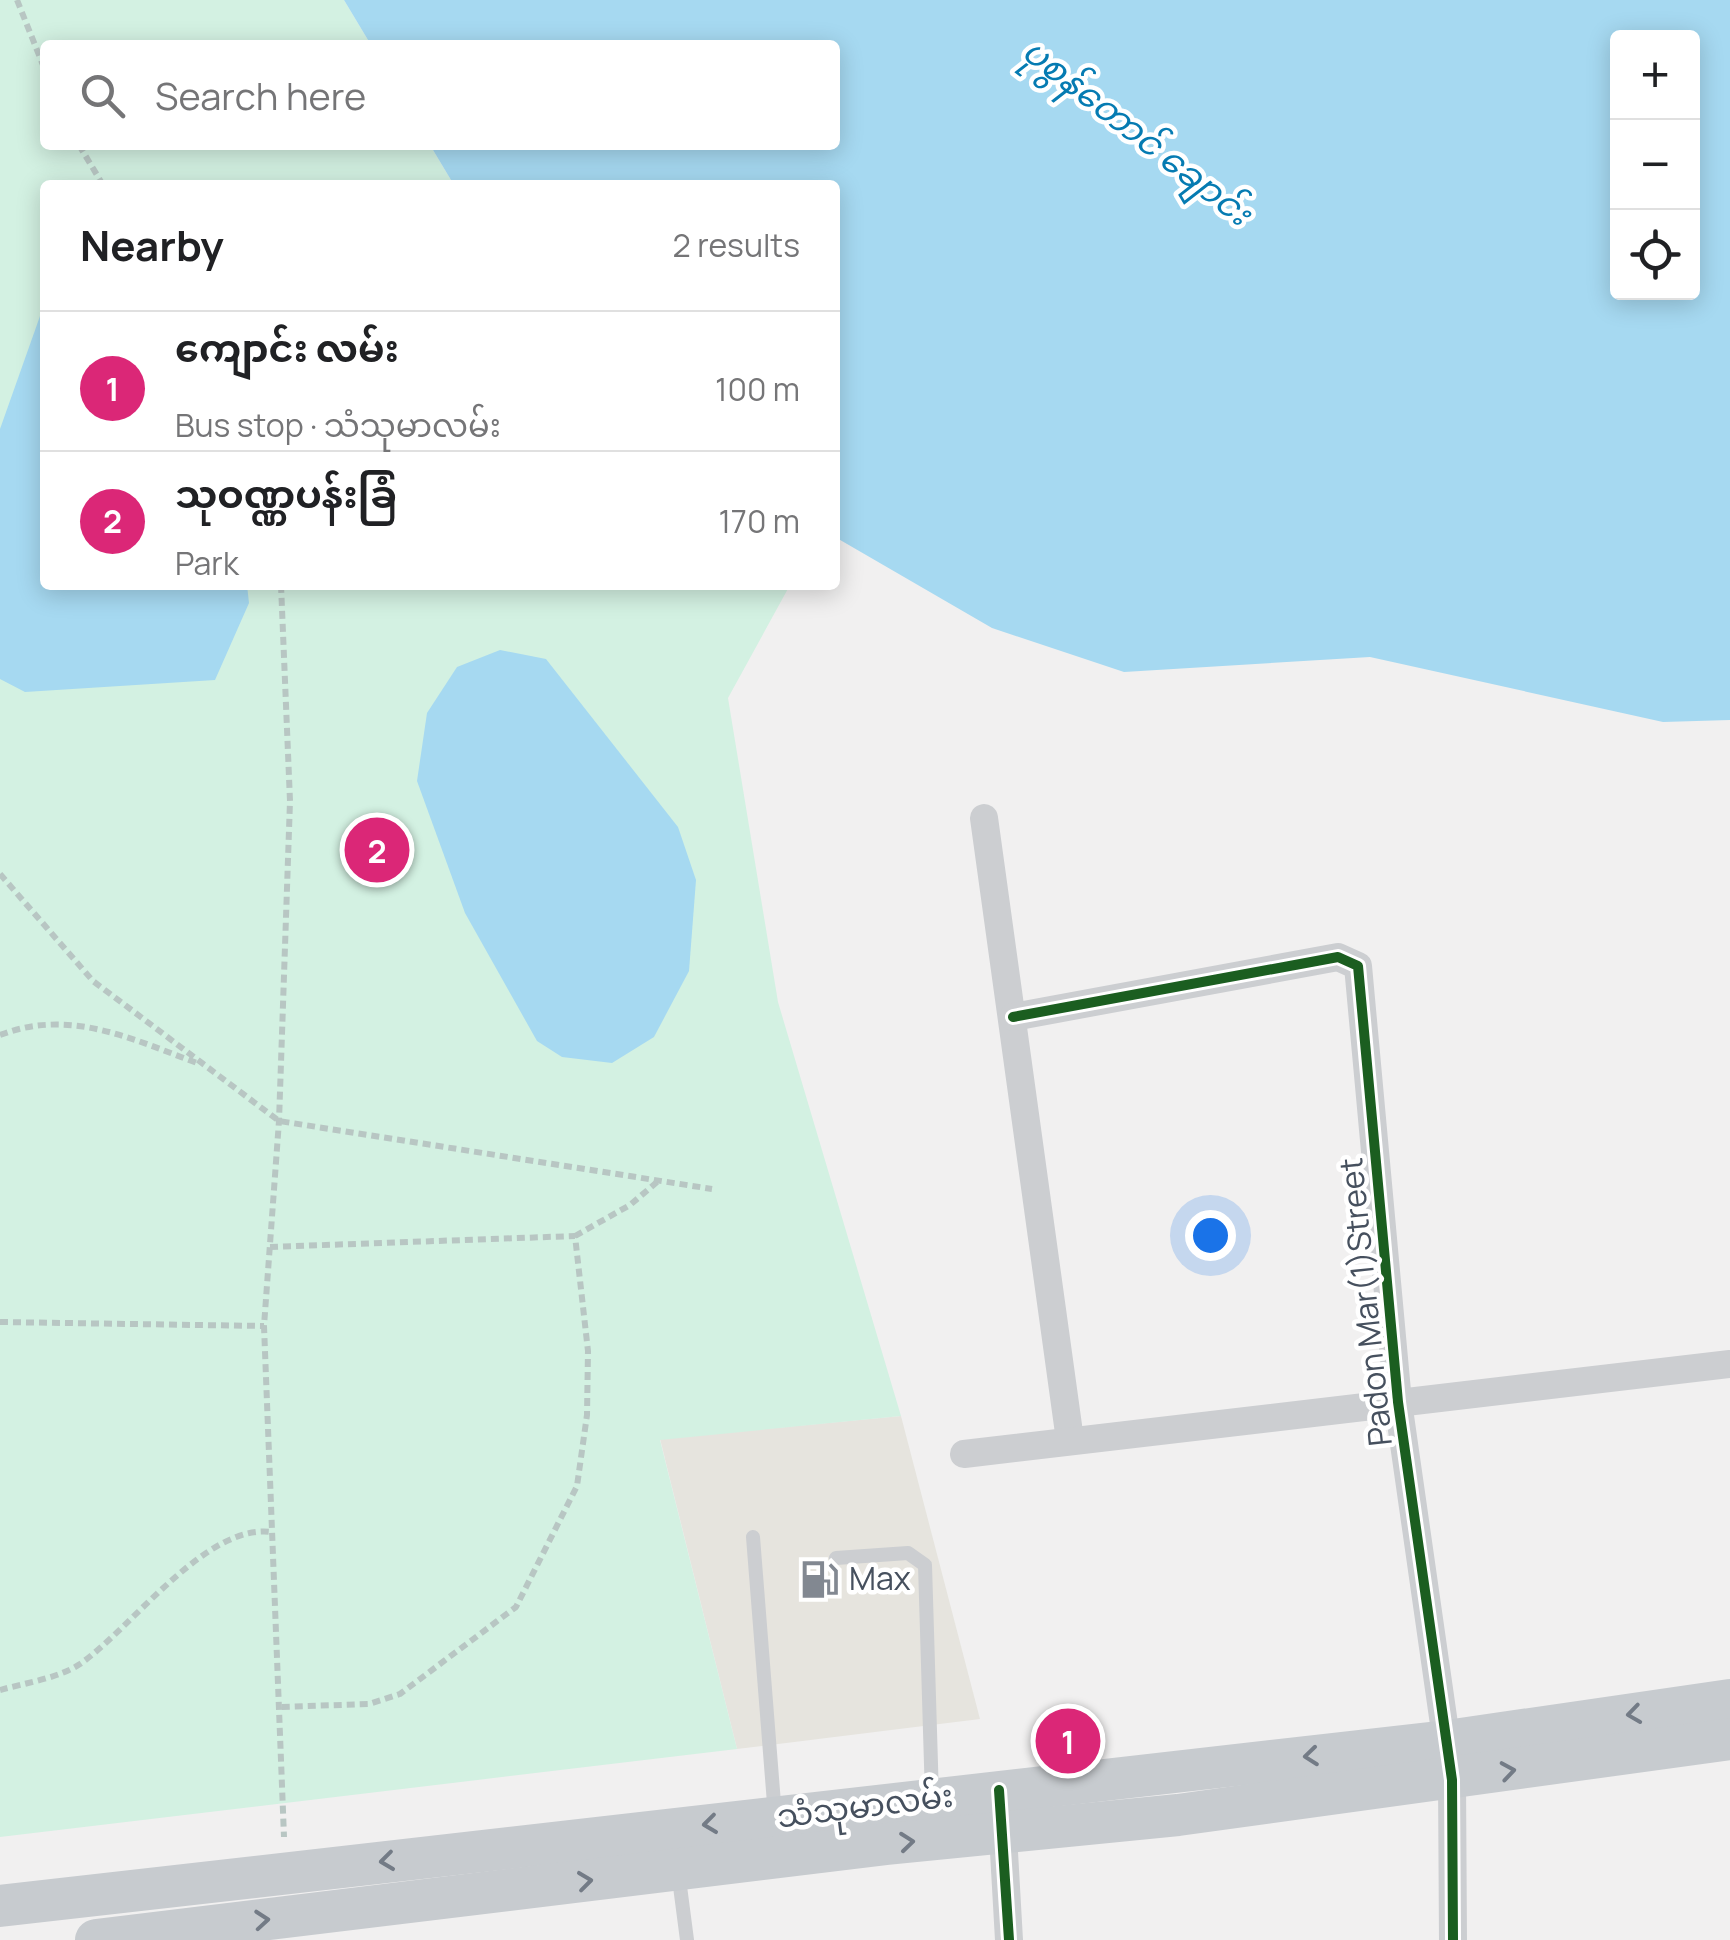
<!DOCTYPE html>
<meta charset="utf-8">
<style>
:root{--surface:#fff;--page:#f2f2f2;--text:#202124;--muted:#757577;--line:#e0e0e0;--accent:#db2777}
body{margin:0;font-family:Manrope,"Noto Sans Myanmar",sans-serif;background:var(--page);color:var(--text)}
.controls{position:absolute;right:30px;top:30px;display:grid;overflow:hidden;border-radius:10px;box-shadow:0 5px 25px #0003}
.controls button{width:90px;height:90px;display:grid;place-items:center;padding:0;border:0;border-bottom:2px solid var(--line);background:var(--surface);color:var(--text);font:50px sans-serif}
.you{position:absolute;left:1210px;top:1235px;width:35px;height:35px;margin:-25px;border:8px solid #fff;border-radius:50%;background:#1a73e8;box-shadow:0 0 0 15px #1a73e833}
.badge{display:grid;place-items:center;width:65px;height:65px;border-radius:50%;background:var(--accent);color:#fff;font-size:32px;font-weight:700}
.pin{position:absolute;translate:-50% -50%;border:5px solid #fff;box-shadow:0 2px 10px #0006}
.list{margin:0;padding:0;list-style:none}
h2{display:flex;justify-content:space-between;align-items:center;height:130px;margin:0;padding:0 40px;font-size:42px}
h2 small{font-size:32px;font-weight:400;color:var(--muted)}
.list li{display:grid;grid-template-columns:65px 1fr auto;gap:30px;align-items:center;box-sizing:border-box;height:140px;padding:0 40px;border-top:2px solid var(--line)}
.list b{display:block;font-size:38px;white-space:nowrap}
.list p{margin:0;font-size:32px;white-space:nowrap;color:var(--muted)}
.list em{font-size:32px;font-style:normal;color:var(--muted)}
.icon{flex:none;width:55px;height:55px;fill:none;stroke:currentColor;stroke-width:2;stroke-linecap:round;stroke-linejoin:round}
.map{position:relative;flex:none;width:1730px;height:1940px;overflow:hidden}
.search{position:absolute;background:var(--surface);box-shadow:0 5px 25px #0003;left:40px;top:40px;width:800px;height:110px;display:flex;align-items:center;gap:25px;box-sizing:border-box;padding:0 35px;border-radius:10px;color:var(--muted);font-size:38px}
.panel{position:absolute;background:var(--surface);box-shadow:0 5px 25px #0003;left:40px;top:180px;width:800px;height:410px;border-radius:10px}
.map>svg:first-child{display:block}
</style>
<div class="map">
<svg width="1730" height="1940" viewBox="0 0 1730 1940">
<rect width="100%" height="100%" fill="#f1f0f0"/>
<path fill="#e6e4de" d="M901 1416 980 1719 737 1749 660 1439Z"/>
<path fill="#d3f1e2" d="M0 0H344L371 45H45V145H430L454 185H45V585H790L728 698 778 1002 901 1416 660 1440 737 1749 0 1837Z"/>
<g fill="#a6d9f1" fill-rule="evenodd">
<path d="M344 0H1730V720L1663 722 1370 657 1124 672 992 628 835 537V185H454L430 145H835V45H371ZM1618 38H1692V292H1618Z"/>
<path d="M45 302V585H247L249 603 215 680 25 692 0 679V429Z"/>
<path d="M500 650 546 659 678 827 696 880 689 971 654 1037 612 1063 562 1057 537 1041 465 913 417 781 427 713 457 667Z"/>
</g>
<g fill="none" stroke-linecap="round" stroke-linejoin="round">
<g stroke="#b8c6c3" stroke-width="6" stroke-dasharray="8 5" stroke-linecap="butt">
<path d="M17 0 45 70"/>
<path d="M79 145 103 185"/>
<path d="M281 585 290 801 279 1121 264 1326 284 1837"/>
<path d="M0 874 93 981 279 1121 712 1189"/>
<path d="M0 1035C70 1008 132 1039 197 1063"/>
<path d="M575 1236 630 1205 657 1182"/>
<path d="M270 1247 575 1236 588 1351 587 1415 577 1486 516 1607 400 1694 369 1704 279 1707"/>
<path d="M0 1322 264 1326"/>
<path d="M0 1690C25 1683 59 1678 80 1664 132 1628 206 1523 272 1532"/>
</g>
<g stroke="#ccced1" stroke-width="14">
<path d="M753 1537 775 1816"/>
<path d="M836 1558 908 1553 925 1565 932 1797"/>
<path d="M678 1871 687 1940"/>
</g>
<g stroke="#ccced1" stroke-width="28">
<path d="M984 818 1070 1440"/>
<path d="M1013 1017 1338 957 1358 966 1398 1402 1452 1780 1453 1940"/>
<path d="M964 1454 1730 1364"/>
<path d="M1002 1817 1009 1940"/>
</g>
<g stroke="#c7cbcf" stroke-width="42">
<path d="M0 1906 1447 1741 1730 1700"/>
<path d="M96 1940 887 1844 1178 1815 1730 1739"/>
</g>
<defs>
<g id="cycleway">
<path d="M1013 1017 1338 957 1358 966 1398 1402 1452 1780 1453 1940"/>
<path d="M999 1790 1009 1940"/>
</g>
</defs>
<use href="#cycleway" stroke="#fff" stroke-width="16"/>
<use href="#cycleway" stroke="#1b5e20" stroke-width="10"/>
</g>
<defs><path id="oneway-chevron" d="M-2-3.5L2.5 0L-2 3.5" fill="none" stroke-width="1.6" stroke-linecap="round" stroke-linejoin="round" transform="scale(2.5)"/></defs>
<g stroke="#737b86">
<use href="#oneway-chevron" transform="translate(1634 1714) rotate(172)"/>
<use href="#oneway-chevron" transform="translate(1311 1756) rotate(174)"/>
<use href="#oneway-chevron" transform="translate(1508 1771) rotate(-9)"/>
<use href="#oneway-chevron" transform="translate(710 1824) rotate(173)"/>
<use href="#oneway-chevron" transform="translate(907 1842) rotate(-6)"/>
<use href="#oneway-chevron" transform="translate(387 1861) rotate(173)"/>
<use href="#oneway-chevron" transform="translate(585 1881) rotate(-7)"/>
<use href="#oneway-chevron" transform="translate(262 1920) rotate(-5)"/>
</g>
<defs>
<symbol id="fuel-bare" viewBox="-9 -9 18 18"><path d="M-5.5-6h7V0h2V4h1.3V-2.5L3-4.5l.8-.8L6-3V5H2.5V1h-1V6h-7ZM-4.2-4.7v3.2H.2V-4.7Z" fill="#828891" stroke="#fff" stroke-width="2.5" paint-order="stroke"/></symbol>
</defs>
<g fill-rule="evenodd">
<use href="#fuel-bare" x="792" y="1552" width="55" height="55"/>
</g>
<g text-anchor="middle" stroke-width="9" stroke-linejoin="round" paint-order="stroke">
<g font-size="32" fill="#46505e" stroke="#fff">
<text transform="translate(1366 1302) rotate(-96)" y="11">Padon Mar(1)Street</text>
<text transform="translate(865 1806) rotate(-7)" y="11">သံသုမာလမ်း</text>
</g>
<g font-size="32" fill="#46505e" stroke="#fff" text-anchor="start">
<text x="849" y="1590">Max</text>
</g>
<g font-size="35" font-style="italic" fill="#057bb2" stroke="#fff">
<text transform="translate(1137 132) rotate(38)" y="12">ပုစွန်တောင် ချောင်း</text>
</g>
</g>
</svg>
<div class="controls">
<button>+</button>
<button>−</button>
<button><svg class="icon" aria-label="locate" viewBox="0 0 24 24"><circle cx="12" cy="12" r="6"/><path d="M12 2v4M12 18v4M2 12h4M18 12h4"/></svg></button>
</div>
<div class="you"></div>
<div class="pin badge" style="left:1068px;top:1741px">1</div>
<div class="pin badge" style="left:377px;top:850px">2</div>
<div class="search"><svg class="icon" aria-label="search" viewBox="0 0 24 24"><circle cx="10" cy="10" r="6"/><path d="M15 15l6 6"/></svg>Search here</div>
<section class="panel">
<h2>Nearby<small>2 results</small></h2>
<ul class="list">
<li><span class="badge">1</span><div><b>ကျောင်း လမ်း</b><p>Bus stop · သံသုမာလမ်း</p></div><em>100 m</em></li>
<li><span class="badge">2</span><div><b>သုဝဏ္ဏပန်းခြံ</b><p>Park</p></div><em>170 m</em></li>
</ul>
</section>
</div>
